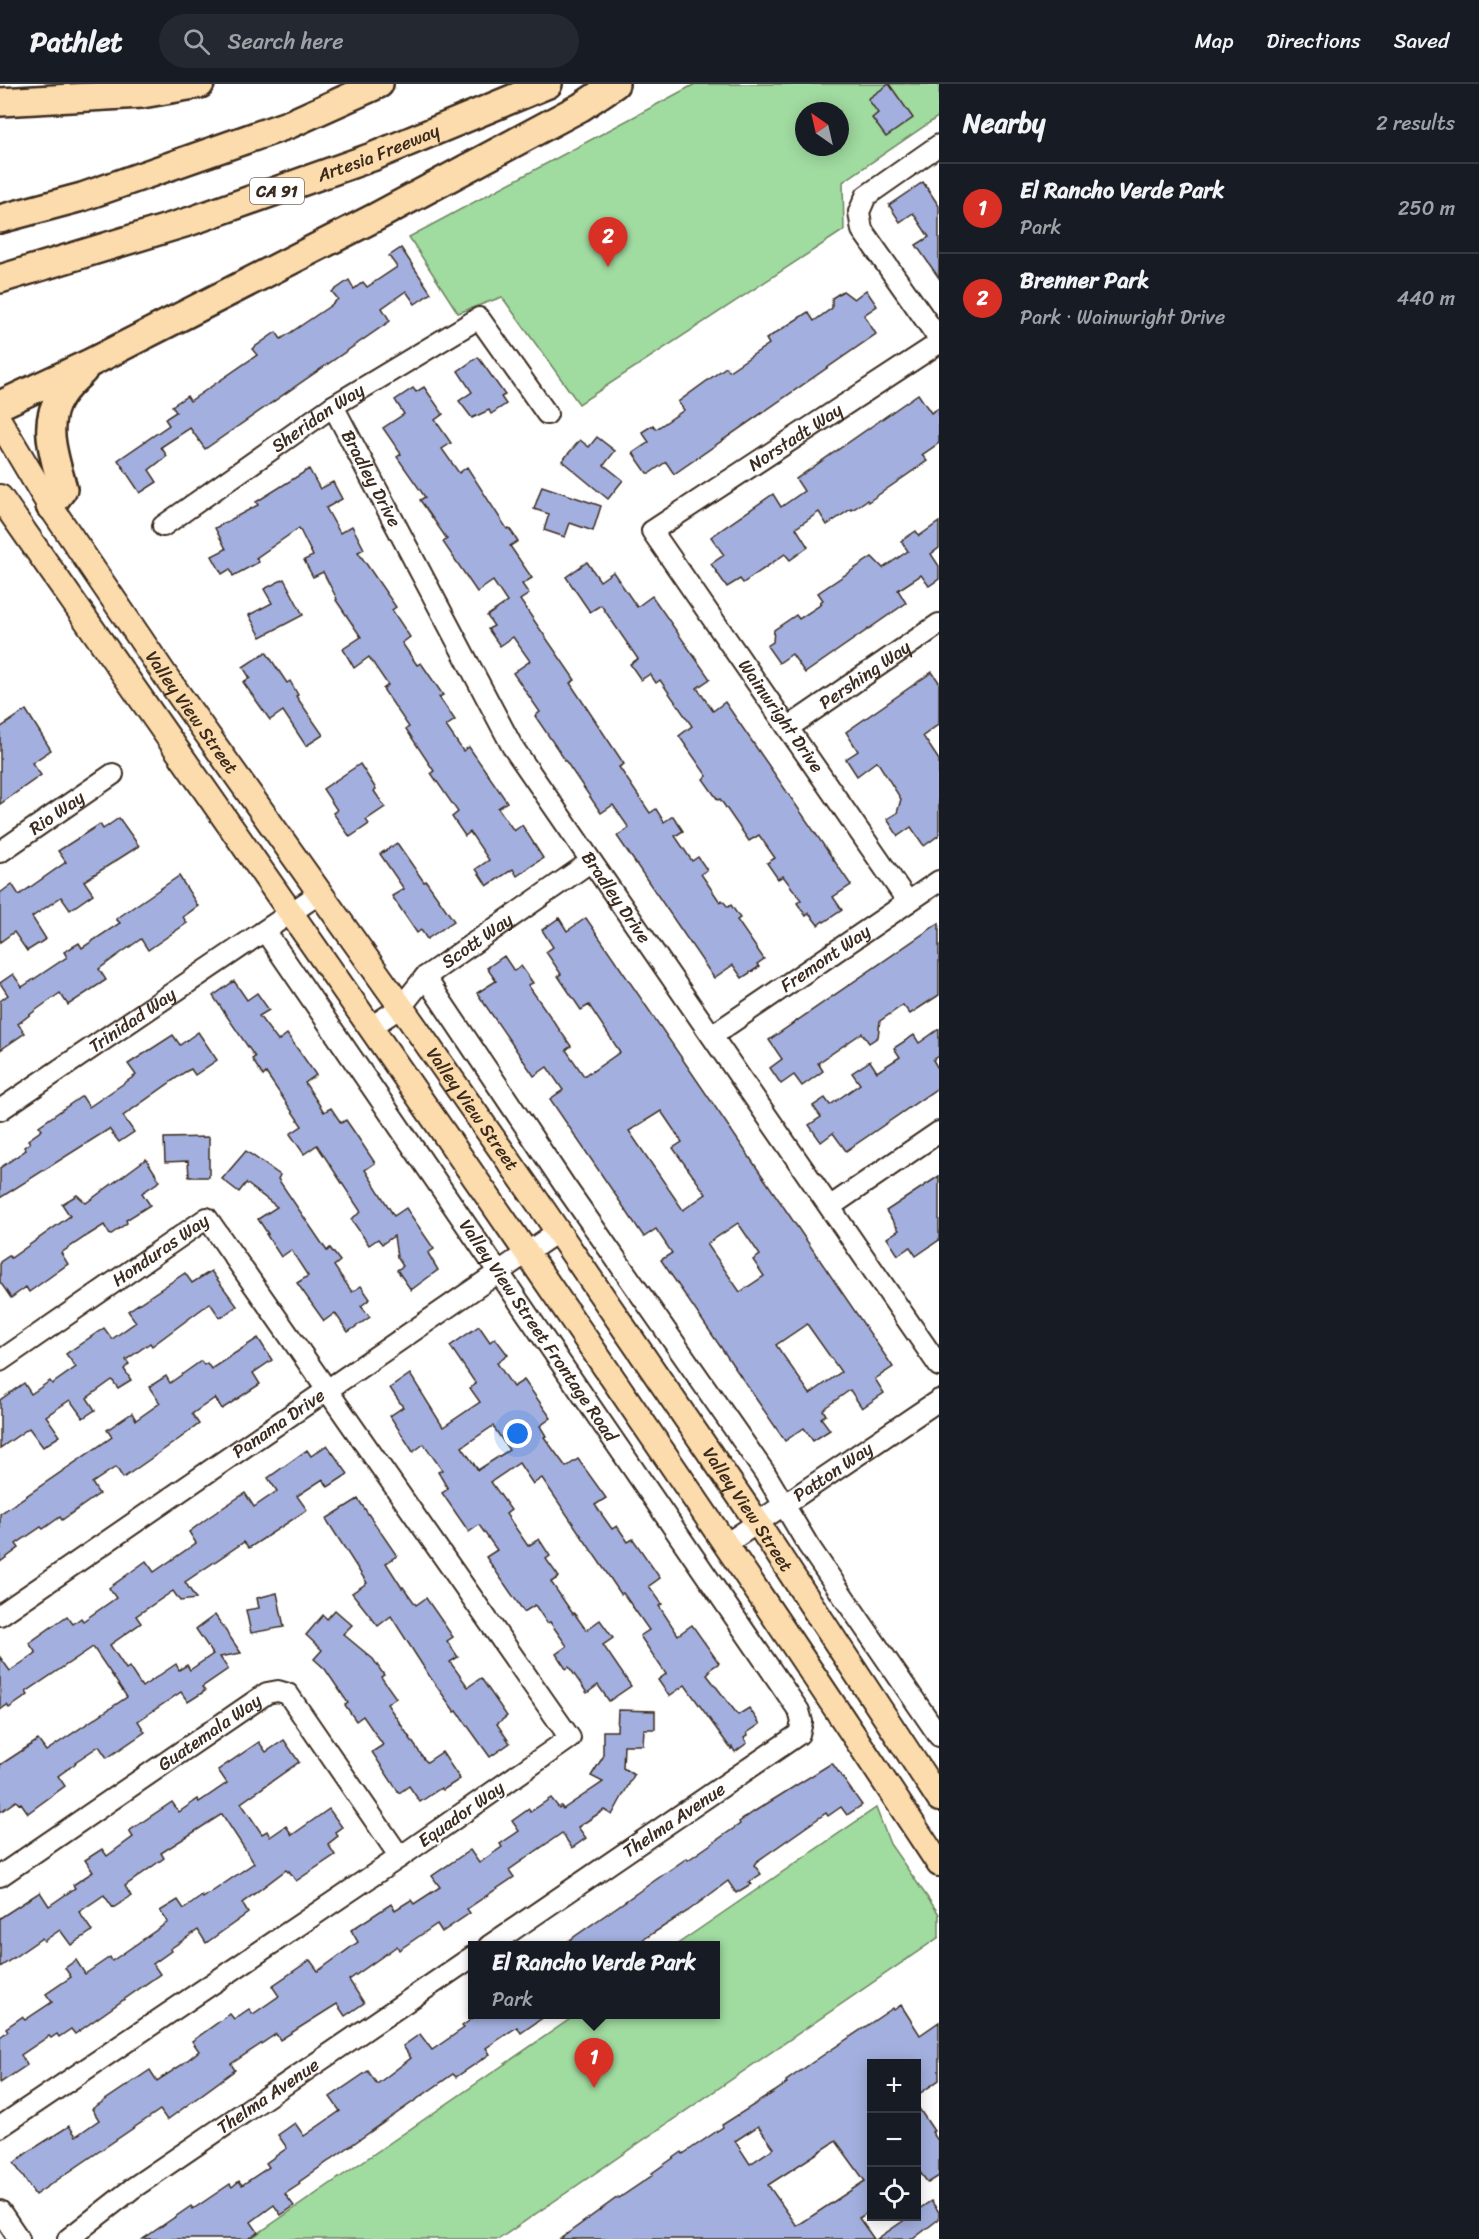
<!DOCTYPE html>
<meta charset="utf-8">
<style>
:root{--surface:#171b24;--page:#242831;--text:#f1f3f6;--muted:#9ea1a6;--line:#363941;--accent:#d93025}
body{margin:0;font-family:Sriracha,sans-serif;background:var(--page);color:var(--text)}
.controls{position:absolute;right:18px;bottom:18px;display:grid;overflow:hidden;border-radius:0px;box-shadow:0 3px 15px #0003}
.controls button{width:54px;height:54px;display:grid;place-items:center;padding:0;border:0;border-bottom:2px solid var(--line);background:var(--surface);color:var(--text);font:30px sans-serif}
.compass{position:absolute;left:795px;top:18px;width:54px;height:54px;border-radius:50%;background:var(--surface);box-shadow:0 3px 15px #0003;rotate:326deg}
.you{position:absolute;left:518px;top:1350px;width:21px;height:21px;margin:-15px;border:4px solid #fff;border-radius:50%;background:#1a73e8;box-shadow:0 0 0 9px #1a73e833}
.badge{display:grid;place-items:center;width:39px;height:39px;border-radius:50%;background:var(--accent);color:#fff;font-size:20px;font-weight:700}
.pin{position:absolute;translate:-50% -50px;filter:drop-shadow(0 2px 3px #0008)}
.pin::after{content:'';position:absolute;top:32px;width:21px;height:18px;background:inherit;clip-path:polygon(0 0,100% 0,50% 100%)}
.popup{position:absolute;left:468px;top:1857px;width:252px;height:78px;box-sizing:border-box;display:grid;place-content:center;border-radius:0px;background:var(--surface);filter:drop-shadow(0 2px 4px #0005);font-size:20px;white-space:nowrap;color:var(--muted)}
.popup b{font-size:22px;color:var(--text)}
.popup::after{content:'';position:absolute;left:50%;top:100%;margin-left:-12px;border:12px solid transparent;border-top-color:var(--surface)}
.list{margin:0;padding:0;list-style:none}
h2{display:flex;justify-content:space-between;align-items:center;height:78px;margin:0;padding:0 24px;font-size:26px}
h2 small{font-size:20px;font-weight:400;color:var(--muted)}
.list li{display:grid;grid-template-columns:39px 1fr auto;gap:18px;align-items:center;box-sizing:border-box;height:90px;padding:0 24px;border-top:2px solid var(--line)}
.list b{display:block;font-size:22px;white-space:nowrap}
.list p{margin:0;font-size:20px;white-space:nowrap;color:var(--muted)}
.list em{font-size:20px;font-style:normal;color:var(--muted)}
.icon{flex:none;width:33px;height:33px;fill:none;stroke:currentColor;stroke-width:2;stroke-linecap:round;stroke-linejoin:round}
.map{position:relative;flex:none;width:939px;height:2155px;overflow:hidden}
header{display:flex;align-items:center;gap:36px;box-sizing:border-box;height:84px;padding:0 30px;background:var(--surface);border-bottom:2px solid var(--line)}
header strong{font-size:28px}
nav{display:flex;gap:33px;margin-inline-start:auto;font-size:21px}
.search{width:420px;height:54px;background:var(--page);display:flex;align-items:center;gap:15px;box-sizing:border-box;padding:0 21px;border-radius:33px;color:var(--muted);font-size:22px}
main{display:flex}
aside{flex:1;background:var(--surface)}
.map>svg:first-child{display:block}
</style>
<header>
<strong>Pathlet</strong>
<div class="search"><svg class="icon" aria-label="search" viewBox="0 0 24 24"><circle cx="10" cy="10" r="6"/><path d="M15 15l6 6"/></svg>Search here</div>
<nav><a>Map</a><a>Directions</a><a>Saved</a></nav>
</header>
<main>
<div class="map">
<svg width="939" height="2155" viewBox="0 0 939 2155">
<rect width="100%" height="100%" fill="#fff"/>
<filter id="ink" filterUnits="userSpaceOnUse"><feTurbulence type="fractalNoise" baseFrequency=".0167" numOctaves="2"/><feDisplacementMap in="SourceGraphic" scale="12" xChannelSelector="R" yChannelSelector="G"/><feConvolveMatrix kernelMatrix="1 2 1 2 8 2 1 2 1" color-interpolation-filters="sRGB"/></filter>
<g filter="url(#ink)">
<g fill="#a0dba0" stroke="#6e825f" stroke-width="1.5" fill-rule="evenodd">
<path d="M695 0H939V32L843 98 844 146 579 320 502 213 458 229 409 153ZM804 27H840V63H804Z"/>
<path d="M876 1724 890 1760 939 1830V1853L499 2155H250L576 1931 716 1930V1862L676 1861Z"/>
</g>
<g fill="#a3b0df" stroke="#3b2a1e" stroke-width="1.5" fill-rule="evenodd">
<path d="M889 0 913 34 886 53 872 34 878 29 868 15Z"/>
<path d="M923 98 939 122V194L916 161 929 153 913 129 900 138 889 121Z"/>
<path d="M401 164 431 209 415 220 406 207 382 224 390 237 205 365 190 344 161 363 167 372 149 386 157 398 140 409 118 376 169 341 165 335 176 328 172 322 187 312 190 317 257 271 252 265 276 248 281 255 330 222 338 215 332 208 349 196 354 205 363 198 367 203 397 183 389 172Z"/>
<path d="M866 206 877 222 864 231 876 250 674 390 666 378 650 389H647L633 369 649 358 642 348 653 341 656 345 684 326 678 318 726 283 729 287 769 260 766 255 808 228 814 237 832 224V214L843 207 854 215Z"/>
<path d="M478 273 505 311 501 313 506 320 491 330 489 326 472 334 459 317 472 308 458 287Z"/>
<path d="M424 303 443 330 435 336 451 359 442 365 459 389 467 383 507 445 509 444 518 457 510 462 532 494 522 500 529 510 520 516 575 596 570 599 624 680 619 683 650 729 656 725 664 738 673 732 683 747 675 752 692 777 698 773 707 786 701 790 720 818 722 816 728 823 731 821 740 834 737 836 764 875 757 880 759 883 742 894 733 881 714 894 617 752 629 744 613 721 601 729 535 632 540 628 513 589 530 577 513 553 500 562 488 545 494 542 487 532 507 518 493 497 477 508 443 458 447 455 420 416 425 413 397 373 401 370 383 344 404 330 395 316 413 304 416 308Z"/>
<path d="M918 310 931 329 939 324V359L922 371 927 377 868 418 867 416 852 426 851 425 827 441 819 428 796 444 808 463 790 476 785 470 743 499 740 495 727 503 711 480 724 471 711 453 773 410 781 423 804 407 796 395Z"/>
<path d="M597 353 615 367 604 381 623 396 608 415 562 377 580 356 589 363Z"/>
<path d="M309 385 320 405 333 398 342 415 326 424 340 449 352 442 364 465 358 468 396 523 392 526 410 553 402 559 417 581 421 579 443 611 439 613 455 636 446 642 463 667 469 663 507 718 498 724 514 747 522 741 543 774 517 792 513 785 487 802 476 785 489 776 470 748 465 752 452 733 458 728 431 689 434 687 406 645 409 643 383 605 388 601 369 573 354 584 343 565 361 553 336 516 337 515 323 488 313 493 304 476 313 472 299 444 256 474 259 478 233 492 230 485 222 490 212 472 226 465 215 444 258 421 256 418Z"/>
<path d="M542 402 601 422 593 447 570 439 565 453 544 446 549 430 534 425Z"/>
<path d="M939 438V464L931 470 939 482V495L929 502 921 491 898 506 906 519 805 589 792 570 779 579 767 562 773 558 774 546 796 531 799 535 822 520 820 518 823 516 818 509 872 473 883 484 908 467 901 457 916 447 919 452Z"/>
<path d="M587 478 600 497 613 488 637 523 652 512 710 595 697 604 713 627 725 618 851 801 833 813 842 826 824 838 823 837 818 841 809 829 806 832 797 819 801 816 783 792 778 795 767 779 775 774 759 751 749 757 720 715 718 716 703 695 707 692 679 652 692 642 660 596 656 599 650 590 641 596 630 580 638 575 601 521 590 528 566 493Z"/>
<path d="M284 495 303 531 261 553 249 531 272 519 264 505Z"/>
<path d="M266 568 287 599 290 597 298 611 296 612 323 651 306 662 283 627 270 636 243 598 250 594 243 583Z"/>
<path d="M932 588 939 598V640L923 652 939 676V751L924 762 911 743 898 752 887 735 897 729 901 715 877 677 857 692 846 675 858 667 846 648Z"/>
<path d="M26 626 51 666 32 679 41 691 0 720V644Z"/>
<path d="M360 680 376 705 374 707 385 723 366 736 369 740 350 753 333 729 337 726 323 705Z"/>
<path d="M119 734 139 762 84 797 93 810 70 826 61 813 32 833 46 855 27 867 14 848 0 858V809L12 800 19 811 66 778 58 767 100 740 103 745Z"/>
<path d="M397 759 424 798 426 797 454 837 427 855 421 846 417 849 392 812 404 805 380 770Z"/>
<path d="M179 792 198 822 183 833 187 839 148 866 141 855 118 871 99 885 106 896 68 921 60 909 36 926 18 940 25 949 0 966V917L8 911 0 899 13 890 22 903 67 873 64 868 79 859 82 864 120 839 116 835Z"/>
<path d="M559 834 567 847 586 834 893 1283 875 1295 884 1309 862 1324 850 1306 826 1323 823 1326 826 1331 821 1334 830 1346 813 1357 804 1344 785 1357 661 1176 672 1169 656 1145 644 1153 550 1015 563 1006 547 983 534 992 477 909 496 897 487 884 504 872 514 887 521 882 533 899 528 901 571 962 566 966 584 992 589 988 590 989 620 968 589 921 581 926 558 892 561 890 546 868 553 863 542 846ZM661 1027 682 1058 673 1064 706 1110 683 1126 629 1047ZM738 1139 760 1171 753 1176 764 1192 740 1208 707 1160ZM807 1240 841 1288 810 1310 776 1261Z"/>
<path d="M939 839V911L910 930 903 921 880 937 878 953 869 959 862 949 818 979 823 987 802 1002 794 991 781 1000 770 984 782 975 769 956Z"/>
<path d="M234 897 247 916 257 909 269 926 259 932 278 957 287 950 304 974 316 991 305 999 324 1028 331 1024 341 1039 346 1036 357 1052 375 1079 365 1086 394 1132 406 1124 434 1165 428 1169 438 1186 411 1206 397 1186 403 1182 397 1173 394 1152 382 1160 378 1155 369 1161 351 1135 361 1128 317 1061 304 1070 290 1050 302 1042 266 989 263 992 252 975 255 973 213 912Z"/>
<path d="M939 945V972L933 976 939 986V1003L846 1067 833 1049 821 1058 809 1041 821 1033 813 1022 825 1014 830 1021 860 1000 852 989 870 977 877 988 900 973 894 964 914 951 919 959Z"/>
<path d="M198 948 217 976 195 991 191 985 185 988 123 1032 134 1048 119 1058 109 1045 0 1114V1084L26 1066 24 1063 30 1059 28 1056 42 1046 39 1042 82 1012 89 1023 120 1002 136 991 128 980 173 951 180 961Z"/>
<path d="M209 1053V1093H189L188 1077 165 1078 164 1054Z"/>
<path d="M246 1067 280 1091 278 1095 327 1167 330 1164 340 1177 334 1182 352 1208 361 1202 370 1215 361 1222 370 1233 348 1248 335 1229 324 1237 297 1199 308 1192 291 1166 281 1173 266 1150H268L258 1135 277 1123 246 1099 239 1108 222 1095Z"/>
<path d="M146 1075 160 1097 142 1109 150 1121 126 1136 127 1139 110 1151 104 1141 85 1153 61 1169 68 1180 29 1208 26 1203 11 1214 0 1198V1178L9 1172 11 1174 70 1132 62 1120 77 1111 86 1119Z"/>
<path d="M939 1092V1156L916 1172 910 1163 898 1171 887 1154 899 1146 886 1127Z"/>
<path d="M211 1187 237 1222 220 1234 210 1219 152 1262 150 1259 126 1276 129 1280 124 1285 131 1296 118 1304 112 1296 87 1314 95 1326 83 1334 70 1316 46 1332 60 1352 43 1363 29 1344 0 1364V1316L24 1299 31 1310 50 1297 52 1300 76 1283 66 1270 104 1244 112 1255 136 1238 128 1227 185 1189 192 1199Z"/>
<path d="M479 1242 490 1258 495 1254 508 1271 497 1279 513 1303 524 1296 551 1334 540 1342 546 1352 544 1353 566 1383 578 1375 606 1414 595 1421 612 1445 617 1442 628 1458 633 1455 660 1494 649 1502 662 1520 659 1522 678 1551 692 1541 719 1579 709 1586 710 1588 707 1591 738 1631 749 1624 760 1640 747 1649 748 1651 744 1654 747 1659 735 1668 732 1663 731 1665 685 1601 669 1612 658 1596 666 1590 640 1552 649 1546 623 1509 621 1510 542 1394 533 1400 519 1379 491 1398 511 1426 506 1430 528 1462 539 1455 550 1472 546 1475 559 1493 551 1498 573 1530 574 1529 586 1546 600 1536 613 1554 603 1561 631 1602 609 1617 598 1601 587 1609 569 1583 566 1585 556 1570 567 1562 550 1538 547 1539 535 1521 524 1528 486 1473 497 1466 479 1441 469 1448 442 1409 448 1405 438 1388 442 1386 424 1360 413 1368 390 1332 403 1323 390 1304 410 1290 443 1343 480 1318 470 1304 476 1300 450 1262ZM493 1342 509 1366 478 1386 462 1363Z"/>
<path d="M258 1254 272 1276 253 1289 260 1300 222 1325 215 1314 192 1330 199 1340 179 1355 123 1394 116 1383 92 1399 99 1410 62 1436 60 1433 43 1445 41 1443 16 1460 19 1464 0 1478V1430L112 1353 107 1346 132 1329 136 1336 160 1319 149 1303 166 1292 170 1299 201 1277 204 1281 207 1279 211 1285Z"/>
<path d="M327 1361 348 1390 328 1403 323 1395 297 1412 307 1426 249 1464 244 1458 185 1498 196 1515 180 1517 173 1507 136 1532 141 1539 110 1561 126 1585 129 1583 142 1603 176 1580 179 1586 187 1581 190 1586 213 1570 196 1545 215 1531 241 1569 220 1573 228 1585 202 1603 205 1607 188 1618 181 1608 138 1637 145 1648 107 1674 99 1662 75 1678 76 1679 58 1692 65 1702 28 1729 21 1719 19 1720 16 1717 0 1728V1681L38 1656 46 1667 127 1613 93 1563 26 1608 28 1611 9 1624 7 1621 0 1626V1573L10 1587 36 1569 29 1559 67 1532 73 1540 81 1534 83 1537 116 1514 109 1504 131 1488 146 1477 154 1488 196 1459 189 1448 209 1433 245 1409 254 1423 277 1407 268 1394 307 1366 311 1372Z"/>
<path d="M358 1415 397 1472 386 1479 402 1504 403 1503 416 1521 426 1514 453 1553 447 1557 458 1573 450 1578 468 1603 481 1594 507 1632 497 1640 510 1659 490 1673 457 1627 455 1628 430 1593 391 1532 378 1542 352 1509 367 1499 326 1435Z"/>
<path d="M277 1509 284 1543 251 1549 246 1526 259 1524 257 1514Z"/>
<path d="M335 1526 352 1541 343 1550 373 1575 384 1591 381 1593 396 1614 387 1620 424 1675 427 1678 442 1668 460 1695 443 1706 441 1704 420 1718 409 1702 399 1709 372 1668 383 1661 363 1632 356 1637 345 1621 348 1619 325 1585 314 1575 322 1566 306 1551 323 1531 327 1535Z"/>
<path d="M618 1626 655 1627V1645H644L643 1661H624L623 1684 634 1691 612 1731 604 1726 578 1743 586 1754 572 1764 562 1749 509 1786 514 1793 467 1825 470 1829 442 1848 437 1840 399 1866 397 1862 349 1896 364 1919 345 1932 337 1920 280 1956 276 1950 231 1980 235 1986 167 2036 160 2026 35 2111 14 2079 28 2068 69 2042 76 2052 99 2036 92 2025 150 1986 157 1997 180 1982 199 1967 192 1957 230 1930 234 1935 249 1925 253 1930 279 1912 272 1902 310 1876 318 1887 358 1858 351 1846 391 1820 395 1826 411 1816 414 1820 440 1803 432 1792 470 1766 479 1779 502 1763 500 1760 519 1747 512 1737 529 1725 530 1728 551 1714 559 1724 561 1722 563 1725 603 1698 591 1692 603 1673V1647H617Z"/>
<path d="M284 1656 299 1678 241 1719 262 1750 267 1747 270 1753 286 1742 292 1751 329 1725 342 1743 335 1748 338 1752 328 1760 335 1771 296 1797 289 1787 288 1788 286 1786 242 1819 248 1829 206 1859 198 1846 170 1865 171 1867 153 1880 160 1890 75 1950 71 1945 59 1953 57 1950 51 1954 49 1952 21 1971 27 1981 0 1999V1953L8 1947 6 1944 22 1933 25 1936 52 1918 46 1910 71 1893 65 1884 76 1876 85 1890 110 1873 112 1877 168 1838 160 1827 178 1816 184 1825 202 1812 203 1814 254 1779 222 1730 161 1769 164 1774 125 1802 131 1812 113 1824 104 1811 79 1828 92 1847 71 1861 60 1846 44 1857 42 1854 0 1883V1834L40 1808 49 1822 75 1804 73 1801 93 1788 85 1776 102 1765 107 1772 133 1753 129 1747 172 1718 179 1728 198 1715 199 1718 227 1699 218 1686 259 1658 266 1668Z"/>
<path d="M832 1679 862 1721 847 1731 841 1723 828 1732 826 1729 756 1778 754 1781 761 1790 749 1798 751 1800 736 1809 728 1797 688 1827 633 1862H561L687 1774 688 1776 740 1740 739 1738 755 1727Z"/>
<path d="M901 1921 920 1951 939 1938V1996L916 2012V1980H872V2126L859 2134 874 2155H560L618 2113 619 2114 653 2091 652 2089 682 2068 683 2070 723 2043 722 2041 774 2008 787 1999 786 1997 816 1976 893 1924 894 1926ZM758 2042 774 2064 750 2080 735 2057ZM836 2057 865 2097 797 2142 768 2101Z"/>
<path d="M479 1930H548L521 1949 517 1943 486 1964 490 1970 456 1993 453 1990 299 2098 300 2100 285 2110 294 2122 281 2131 274 2121 251 2138 258 2148 248 2155H143L191 2122 193 2125 230 2100 232 2103 239 2097 242 2101 269 2083 266 2079 287 2064 278 2051 295 2039 304 2052 340 2027 330 2013 368 1987 377 2000 411 1974 403 1962 420 1950 432 1966 464 1944 462 1942Z"/>
<path d="M916 2020 934 2047 932 2048 939 2058V2092L928 2099 916 2083Z"/>
<path d="M931 2117 939 2128V2135L913 2155H877L909 2133H916V2127Z"/>
</g>
<g fill="none" stroke-linecap="round" stroke-linejoin="round">
<defs>
<g id="minor">
<path d="M939 61 866 112 859 128 862 146 939 255"/>
<path id="s1" d="M333 322 512 662 939 1282"/>
<path id="s2" d="M163 442 333 322 479 234 547 330"/>
<path id="s3" d="M789 643 939 540"/>
<path id="s4" d="M0 768 113 690"/>
<path id="s5" d="M908 818 652 447 939 259"/>
<path id="s6" d="M265 847 799 1627 802 1638 799 1650 489 1862"/>
<path d="M425 893 565 1102 765 1389 808 1461 939 1652"/>
<path id="s7" d="M371 943 401 923 425 893 590 778"/>
<path id="s8" d="M713 951 939 797"/>
<path id="s9" d="M0 1026 320 809"/>
<path d="M831 1122 939 1048"/>
<path id="s10" d="M0 1277 207 1134 570 1654 400 1773 0 2043"/>
<path id="s11" d="M726 1460 939 1316"/>
<path id="s12" d="M0 1531 557 1148"/>
<path id="s13" d="M0 1792 267 1609 278 1607 288 1610 400 1773"/>
<path d="M0 2127 19 2155"/>
<path id="s14" d="M68 2155 133 2104 472 1873"/>
</g>
<g id="major">
<path id="s15" d="M0 338 50 422 167 594 401 923 539 1120 757 1438 939 1715"/>
<path d="M0 413C317 866 635 1318 939 1780"/>
</g>
<g id="highway">
<path d="M0 18 142 10 200 0"/>
<path d="M0 135 82 113 290 40 379 0"/>
<path id="s16" d="M0 195 191 137 372 73 548 0"/>
<path d="M0 321 90 279 376 133 581 23 615 0"/>
<path d="M50 422 63 405C55 374 41 340 61 311 67 302 76 294 83 287"/>
</g>
</defs>
<use href="#minor" stroke="#3b2a1e" stroke-width="24"/>
<use href="#major" stroke="#3b2a1e" stroke-width="28"/>
<use href="#highway" stroke="#3b2a1e" stroke-width="32"/>
<use href="#minor" stroke="#fff" stroke-width="20"/>
<use href="#major" stroke="#fcdcac" stroke-width="24"/>
<use href="#highway" stroke="#fcdcac" stroke-width="27"/>
</g>
</g>
<g text-anchor="middle" stroke-width="4.5" stroke-linejoin="round" paint-order="stroke">
<rect fill="#fff" stroke="#766a62" stroke-width="1.5" x="250" y="94" width="54" height="26" rx="4.5"/>
<g font-size="16" font-weight="bold" fill="#3b2a1e">
<text x="277" y="113">CA 91</text>
</g>
<g font-size="18" fill="#3b2a1e" stroke="#fff">
<text dy="6" stroke="none"><textPath href="#s16" startOffset="399">Artesia Freeway</textPath></text>
<text dy="6" stroke="none"><textPath href="#s2" startOffset="189">Sheridan Way</textPath></text>
<text dy="6" stroke="none"><textPath href="#s5" startOffset="622">Norstadt Way</textPath></text>
<text dy="6" stroke="none"><textPath href="#s1" startOffset="82">Bradley Drive</textPath></text>
<text dy="6" stroke="none"><textPath href="#s3" startOffset="92">Pershing Way</textPath></text>
<text dy="6" stroke="none"><textPath href="#s15" startOffset="348">Valley View Street</textPath></text>
<text transform="translate(781 632) rotate(55)" y="6">Wainwright Drive</text>
<text dy="6" stroke="none"><textPath href="#s4" startOffset="69">Rio Way</textPath></text>
<text dy="6" stroke="none"><textPath href="#s1" startOffset="568">Bradley Drive</textPath></text>
<text dy="6" stroke="none"><textPath href="#s7" startOffset="138">Scott Way</textPath></text>
<text dy="6" stroke="none"><textPath href="#s8" startOffset="136">Fremont Way</textPath></text>
<text dy="6" stroke="none"><textPath href="#s9" startOffset="160">Trinidad Way</textPath></text>
<text dy="6" stroke="none"><textPath href="#s15" startOffset="834">Valley View Street</textPath></text>
<text dy="6" stroke="none"><textPath href="#s10" startOffset="195">Honduras Way</textPath></text>
<text dy="6" stroke="none"><textPath href="#s6" startOffset="484">Valley View Street Frontage Road</textPath></text>
<text dy="6" stroke="none"><textPath href="#s12" startOffset="338">Panama Drive</textPath></text>
<text dy="6" stroke="none"><textPath href="#s11" startOffset="129">Patton Way</textPath></text>
<text dy="6" stroke="none"><textPath href="#s15" startOffset="1320">Valley View Street</textPath></text>
<text dy="6" stroke="none"><textPath href="#s13" startOffset="254">Guatemala Way</textPath></text>
<text transform="translate(461 1730) rotate(-35)" y="6">Equador Way</text>
<text transform="translate(674 1736) rotate(-34)" y="6">Thelma Avenue</text>
<text dy="6" stroke="none"><textPath href="#s14" startOffset="246">Thelma Avenue</textPath></text>
</g>
</g>
</svg>
<div class="controls">
<button>+</button>
<button>−</button>
<button><svg class="icon" aria-label="locate" viewBox="0 0 24 24"><circle cx="12" cy="12" r="6"/><path d="M12 2v4M12 18v4M2 12h4M18 12h4"/></svg></button>
</div>
<svg class="compass" viewBox="-18 -18 36 36"><path d="M0-13l5 13h-10z" fill="#e53935"/><path d="M0 13l5-13h-10z" fill="#9ea1a6"/></svg>
<div class="you"></div>
<div class="pin badge" style="left:594px;top:2004px">1</div>
<div class="popup"><b>El Rancho Verde Park</b>Park</div>
<div class="pin badge" style="left:608px;top:183px">2</div>
</div>
<aside>
<h2>Nearby<small>2 results</small></h2>
<ul class="list">
<li><span class="badge">1</span><div><b>El Rancho Verde Park</b><p>Park</p></div><em>250 m</em></li>
<li><span class="badge">2</span><div><b>Brenner Park</b><p>Park · Wainwright Drive</p></div><em>440 m</em></li>
</ul>
</aside>
</main>
